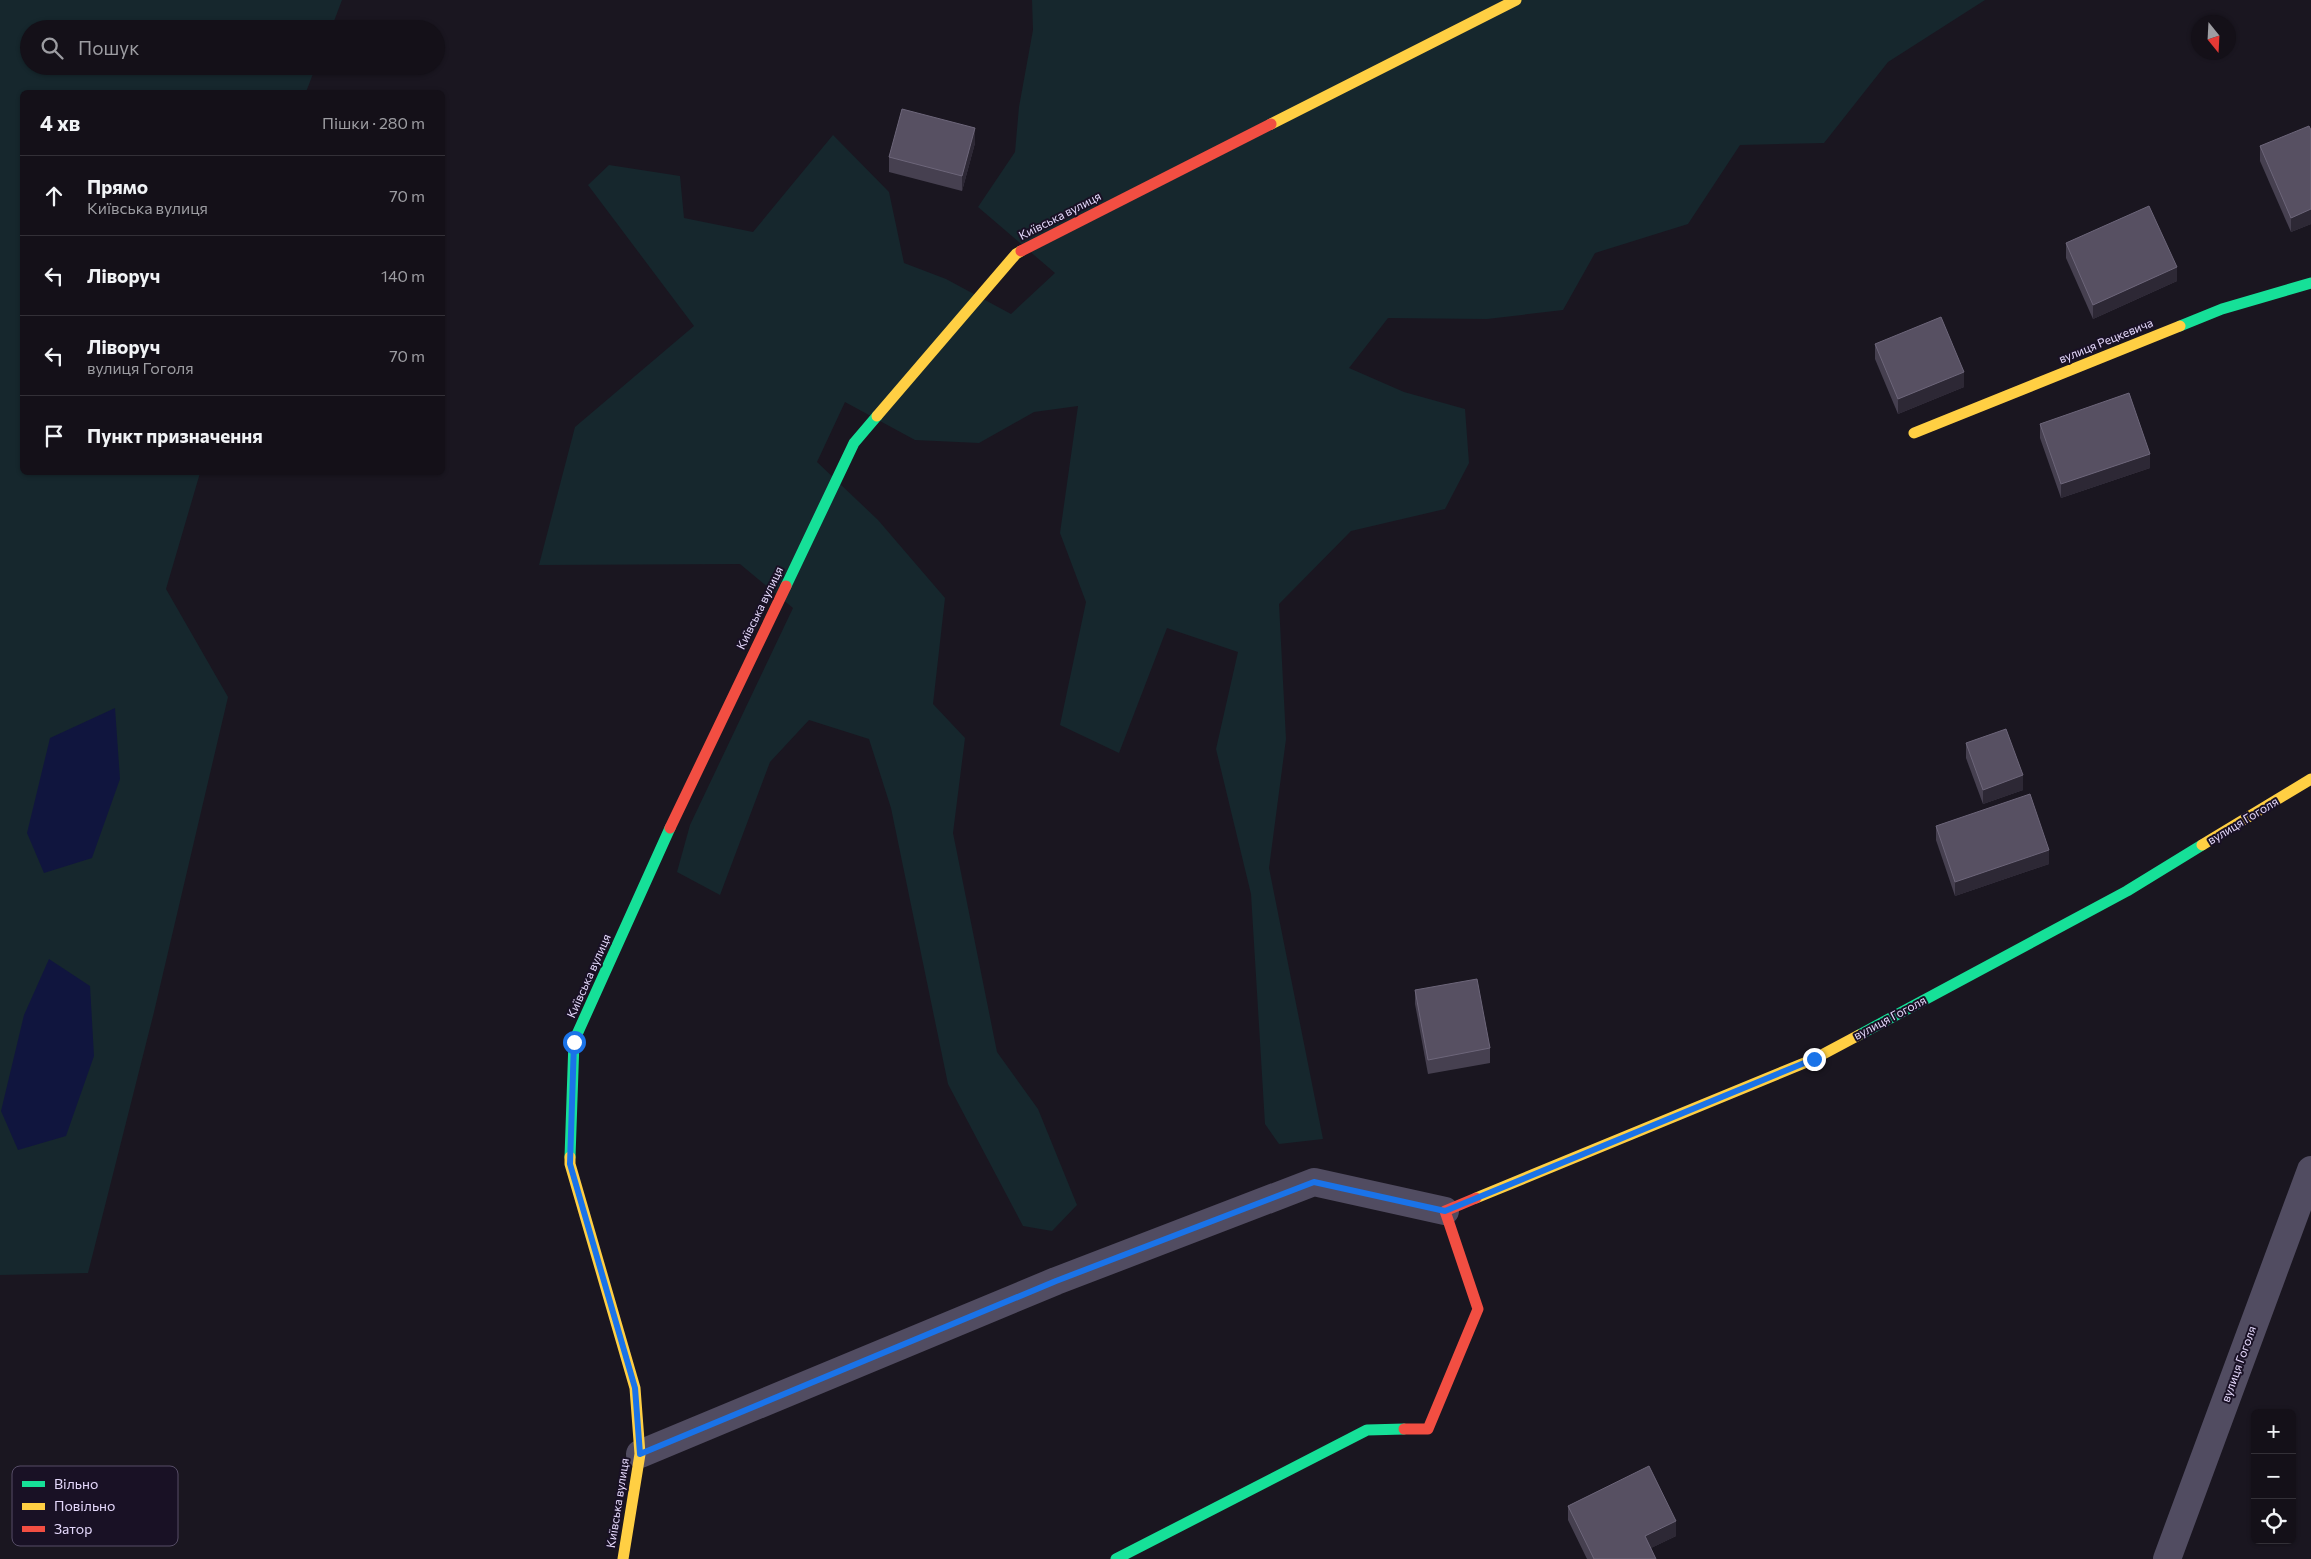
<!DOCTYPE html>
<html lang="uk">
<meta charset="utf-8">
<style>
:root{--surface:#141018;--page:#211e25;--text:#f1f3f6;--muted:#9d9da2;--line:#333037}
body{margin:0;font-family:Commissioner,sans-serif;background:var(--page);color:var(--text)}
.controls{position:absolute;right:15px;bottom:15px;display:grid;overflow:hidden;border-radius:8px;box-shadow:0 1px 4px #0004}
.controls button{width:45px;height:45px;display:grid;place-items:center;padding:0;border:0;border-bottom:1px solid var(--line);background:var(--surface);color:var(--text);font:25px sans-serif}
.compass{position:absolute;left:2191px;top:15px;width:45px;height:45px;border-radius:50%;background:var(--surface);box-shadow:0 1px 4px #0004;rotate:162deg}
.stop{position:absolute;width:15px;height:15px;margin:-11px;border:4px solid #1a73e8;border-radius:50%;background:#fff}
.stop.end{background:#1a73e8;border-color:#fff;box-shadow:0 1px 5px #0008}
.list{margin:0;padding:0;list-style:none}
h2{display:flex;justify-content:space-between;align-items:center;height:65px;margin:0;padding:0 20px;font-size:21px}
h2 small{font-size:16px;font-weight:400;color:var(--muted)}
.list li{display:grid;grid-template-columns:32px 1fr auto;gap:15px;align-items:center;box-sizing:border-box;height:80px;padding:0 20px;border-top:1px solid var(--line)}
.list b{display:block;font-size:19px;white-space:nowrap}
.list p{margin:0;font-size:16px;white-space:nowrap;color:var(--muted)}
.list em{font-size:16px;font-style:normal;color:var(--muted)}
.icon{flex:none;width:28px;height:28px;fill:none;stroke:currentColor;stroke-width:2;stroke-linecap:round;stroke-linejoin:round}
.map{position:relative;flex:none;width:2311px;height:1559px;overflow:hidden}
.search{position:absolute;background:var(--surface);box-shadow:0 1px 4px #0004;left:20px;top:20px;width:425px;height:55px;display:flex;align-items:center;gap:12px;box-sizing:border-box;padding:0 18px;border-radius:28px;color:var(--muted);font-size:19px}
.panel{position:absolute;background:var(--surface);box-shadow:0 1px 4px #0004;left:20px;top:90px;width:425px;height:385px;border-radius:8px}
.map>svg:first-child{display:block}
</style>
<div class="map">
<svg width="2311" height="1559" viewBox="0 0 2311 1559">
<rect width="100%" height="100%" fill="#1a1620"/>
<g fill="#16272d">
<path d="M0 0H342L331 29H29V66H316L306 92H22V472L200 473 166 589 228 697 154 1012 88 1273 0 1275Z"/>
<path d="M1032 0H1985L1888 62 1824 143 1740 145 1688 224 1595 253 1563 310 1487 319 1388 318 1349 368 1404 392 1465 409 1469 463 1445 509 1351 531 1279 604 1286 739 1269 868 1323 1139 1279 1144 1265 1124 1251 894 1216 749 1238 652 1167 628 1119 753 1060 725 1086 602 1060 533 1078 406 1034 412 979 443 915 440 845 402 817 462 878 520 945 598 933 704 965 738 953 833 997 1052 1038 1109 1077 1205 1052 1231 1023 1226 948 1084 891 808 869 739 809 720 770 762 720 895 677 872 690 825 793 608 740 564 539 565 575 427 694 326 588 185 609 165 680 176 684 218 753 232 833 135 889 192 904 263 946 279 1011 314 1055 273 978 207 1015 152 1019 107 1033 30Z"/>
</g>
<g fill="#10153e">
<path d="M115 708 120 779 92 858 44 873 27 833 50 738Z"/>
<path d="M49 959 90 986 94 1056 66 1136 18 1150 1 1111 24 1015Z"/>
</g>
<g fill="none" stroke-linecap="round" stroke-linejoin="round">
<g stroke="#514c61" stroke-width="28">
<path d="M640 1454 1056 1281 1314 1182 1445 1211"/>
<path d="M2167 1559 2311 1170"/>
</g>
<g stroke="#16e098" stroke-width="11">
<path d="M2180 326 2222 309 2311 283"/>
<path d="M786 586 854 443 877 416"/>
<path d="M1859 1035 2127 891 2202 845"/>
<path d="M570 1157 574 1041 670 828"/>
<path d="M1116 1559 1367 1430 1404 1429"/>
</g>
<g stroke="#ffcf43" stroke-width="11">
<path d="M1271 124 1516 0"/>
<path d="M877 416 1016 254 1021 251"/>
<path d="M1914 433 2180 326"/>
<path d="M2202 845 2311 779"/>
<path d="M570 1157V1164L635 1388 640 1454 623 1559"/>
<path d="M1476 1198 1814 1059 1859 1035"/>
</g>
<g stroke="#f24e42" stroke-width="11">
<path d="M1021 251 1271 124"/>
<path d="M670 828 786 586"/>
<path d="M1404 1429H1428L1478 1309 1445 1211 1476 1198"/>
</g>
</g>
<g fill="#464050">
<path d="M2311 130V224L2291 232 2260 161V146Z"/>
<path d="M975 143 962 191 889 172V157Z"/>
<path d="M2066 243 2177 281 2093 319 2066 258Z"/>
<path d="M1875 344 1964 387 1898 414 1875 359Z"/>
<path d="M2040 424 2150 468 2061 498 2040 438Z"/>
<path d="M1966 743 2023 790 1983 804 1966 758Z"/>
<path d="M1936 826 2049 864 1955 896 1936 840Z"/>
<path d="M1415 990 1490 1048V1063L1428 1074 1415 1004Z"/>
<path d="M1568 1506 1676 1536 1651 1548 1656 1559H1587L1568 1520Z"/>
</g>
<g fill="#2d2835">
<path d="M975 128V143L962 191V176Z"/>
<path d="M2311 209V224L2291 232V218Z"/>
<path d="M2177 267V281L2093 319V305Z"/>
<path d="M1964 372V387L1898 414V399Z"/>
<path d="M2150 454V468L2061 498V484Z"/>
<path d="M2023 775V790L1983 804V790Z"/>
<path d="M2049 850V864L1955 896V882Z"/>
<path d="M1676 1521V1536L1645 1551V1536Z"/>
</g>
<g fill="#575062" stroke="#6d667a">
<path d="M902 109 975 128 962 176 889 157Z"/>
<path d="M2309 126 2311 130V209L2291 218 2260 146Z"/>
<path d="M2149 206 2177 267 2093 305 2066 243Z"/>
<path d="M1941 317 1964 372 1898 399 1875 344Z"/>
<path d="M2129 393 2150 454 2061 484 2040 424Z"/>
<path d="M2006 729 2023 775 1983 790 1966 743Z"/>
<path d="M2030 794 2049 850 1955 882 1936 826Z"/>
<path d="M1477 979 1490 1048 1428 1060 1415 990Z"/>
<path d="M1649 1466 1676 1521 1645 1536 1656 1559H1594L1568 1506Z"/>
</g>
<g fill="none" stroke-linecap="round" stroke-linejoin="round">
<path stroke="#1a73e8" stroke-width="6" d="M574 1042 570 1164 635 1388 640 1454 1056 1281 1314 1182 1445 1211 1814 1059"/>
</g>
<g text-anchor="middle" stroke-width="4" stroke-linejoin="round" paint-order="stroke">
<g font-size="12" fill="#e5d9fc" stroke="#191125">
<text transform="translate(1060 216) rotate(-27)" y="4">Київська вулиця</text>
<text transform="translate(2106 341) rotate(-22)" y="4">вулиця Рецкевича</text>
<text transform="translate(760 608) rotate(-64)" y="4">Київська вулиця</text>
<text transform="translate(2243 821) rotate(-31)" y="4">вулиця Гоголя</text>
<text transform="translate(589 976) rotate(-66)" y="4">Київська вулиця</text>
<text transform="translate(1890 1018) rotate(-28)" y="4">вулиця Гоголя</text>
<text transform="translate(2239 1364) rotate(-70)" y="4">вулиця Гоголя</text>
<text transform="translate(618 1503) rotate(-81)" y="4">Київська вулиця</text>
</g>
</g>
<rect x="12" y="1466" width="166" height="80" rx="8" fill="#191125" stroke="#564d66" stroke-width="1"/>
<rect x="22" y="1481" width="23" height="6" fill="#16e098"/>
<rect x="22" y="1503" width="23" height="7" fill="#ffcf43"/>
<rect x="22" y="1526" width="23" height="6" fill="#f24e42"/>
<g font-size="14" fill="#e5d9fc">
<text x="54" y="1489">Вільно</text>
<text x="54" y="1511">Повільно</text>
<text x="54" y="1534">Затор</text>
</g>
</svg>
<div class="controls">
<button>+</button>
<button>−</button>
<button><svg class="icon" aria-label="locate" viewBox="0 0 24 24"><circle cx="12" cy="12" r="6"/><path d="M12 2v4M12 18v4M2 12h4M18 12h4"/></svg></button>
</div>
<svg class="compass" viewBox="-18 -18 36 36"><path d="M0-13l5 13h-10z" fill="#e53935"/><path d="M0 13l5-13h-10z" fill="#9d9da2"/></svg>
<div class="stop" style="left:574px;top:1042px"></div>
<div class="stop end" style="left:1814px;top:1059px"></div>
<div class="search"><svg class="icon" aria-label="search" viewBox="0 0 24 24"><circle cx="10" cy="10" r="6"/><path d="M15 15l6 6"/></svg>Пошук</div>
<section class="panel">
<h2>4 хв<small>Пішки · 280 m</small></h2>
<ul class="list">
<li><svg class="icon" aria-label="ahead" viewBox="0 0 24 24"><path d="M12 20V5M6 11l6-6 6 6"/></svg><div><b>Прямо</b><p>Київська вулиця</p></div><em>70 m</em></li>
<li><svg class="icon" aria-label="left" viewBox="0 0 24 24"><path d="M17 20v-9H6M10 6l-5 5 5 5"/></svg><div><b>Ліворуч</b></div><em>140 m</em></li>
<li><svg class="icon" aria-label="left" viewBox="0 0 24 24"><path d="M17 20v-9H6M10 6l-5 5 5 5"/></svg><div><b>Ліворуч</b><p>вулиця Гоголя</p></div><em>70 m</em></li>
<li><svg class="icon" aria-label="arrive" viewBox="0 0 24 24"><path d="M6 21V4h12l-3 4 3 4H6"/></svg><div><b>Пункт призначення</b></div></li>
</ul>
</section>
</div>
